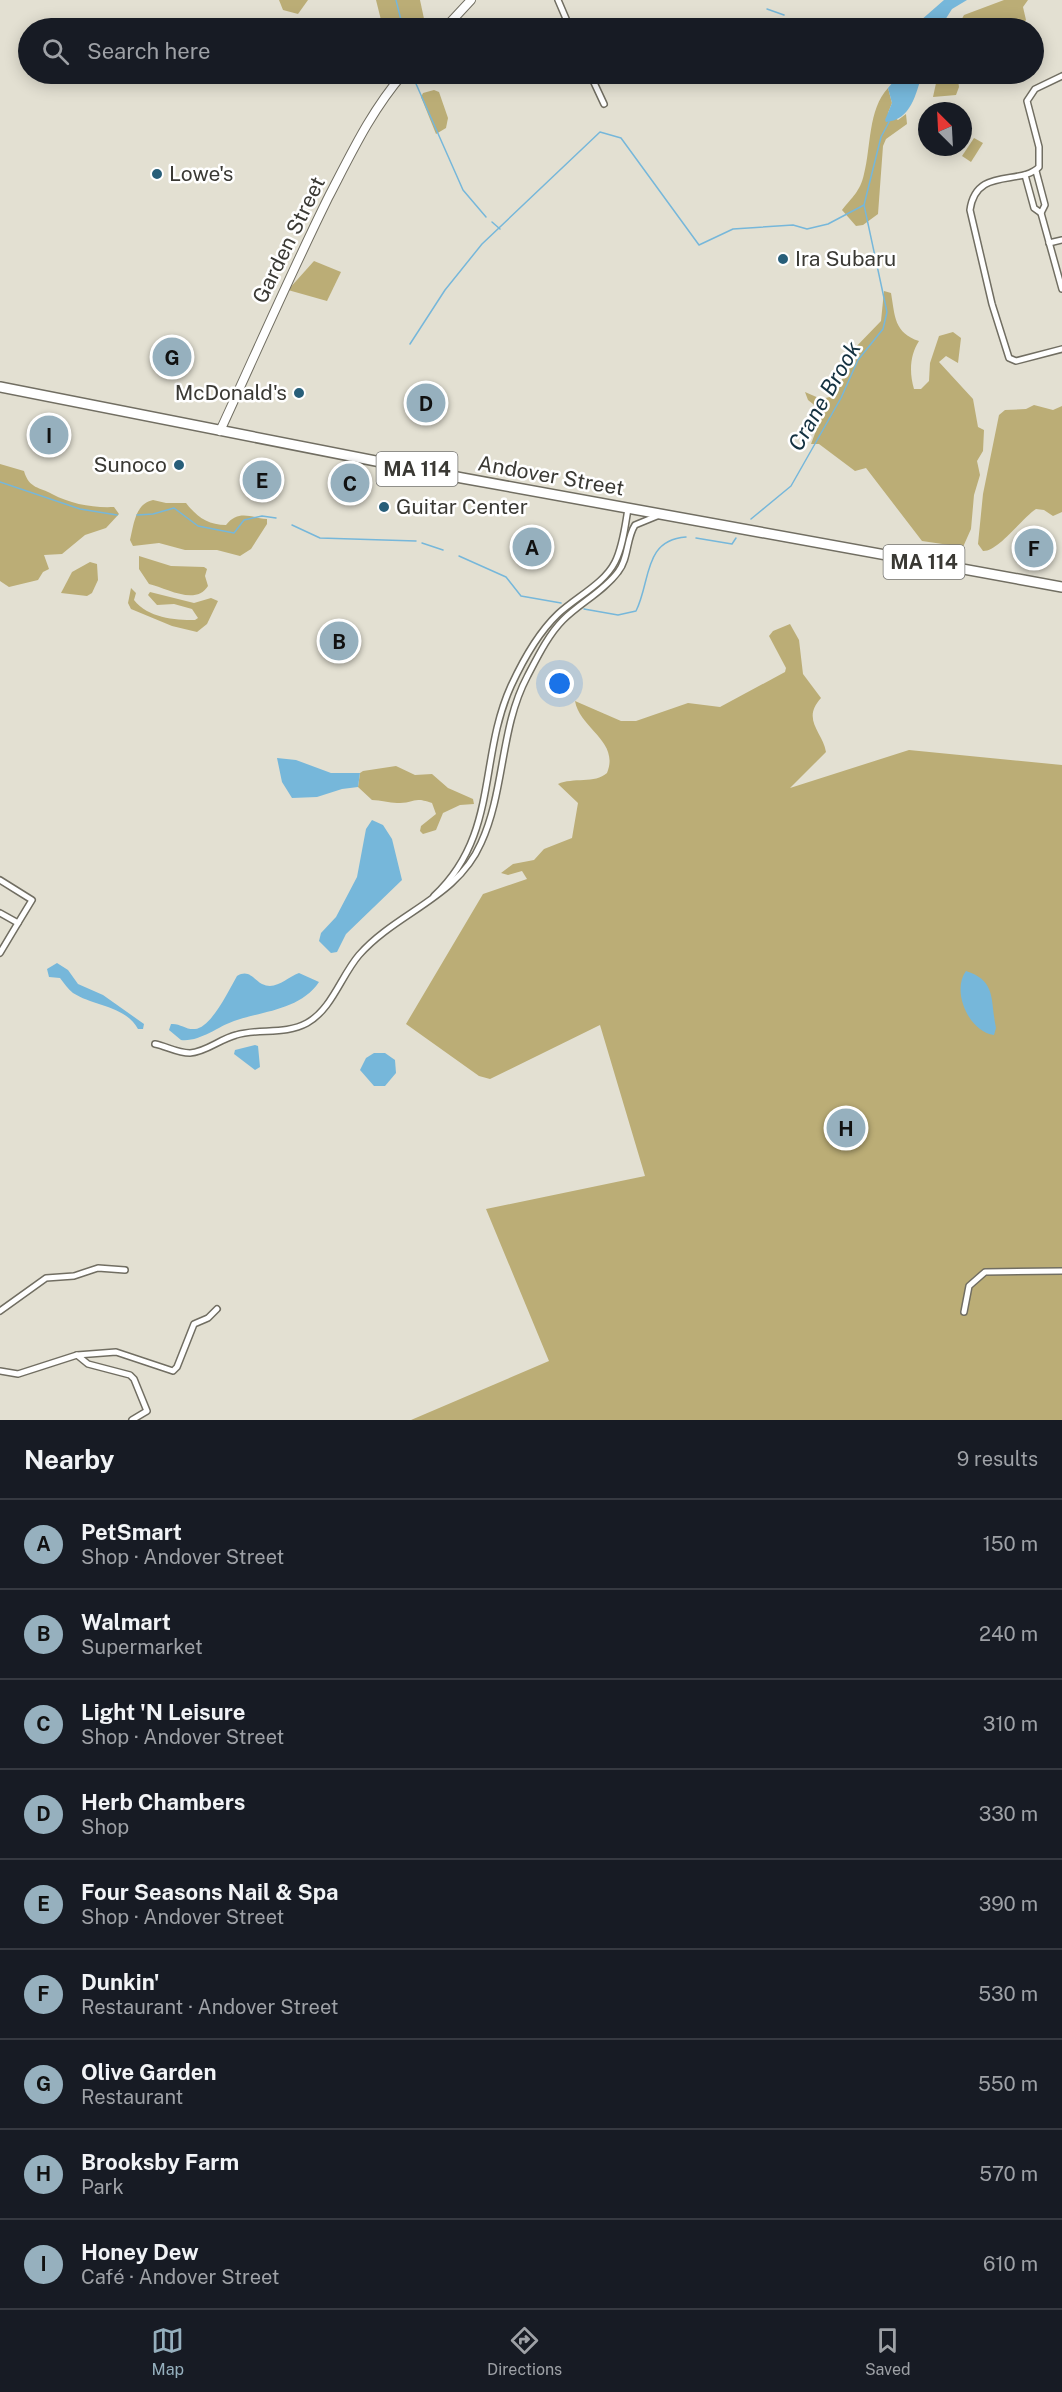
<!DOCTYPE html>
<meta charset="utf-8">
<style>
:root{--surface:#171b24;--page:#20242c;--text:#f1f3f6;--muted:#9ea1a6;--line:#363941;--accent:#96b0be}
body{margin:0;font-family:"Public Sans",sans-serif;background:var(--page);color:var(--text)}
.compass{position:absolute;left:918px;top:102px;width:54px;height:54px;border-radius:50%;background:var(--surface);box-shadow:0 3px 15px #0003;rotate:336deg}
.you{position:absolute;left:560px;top:684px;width:21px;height:21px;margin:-15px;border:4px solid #fff;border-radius:50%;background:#1a73e8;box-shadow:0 0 0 9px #1a73e833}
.badge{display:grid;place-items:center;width:39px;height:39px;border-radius:50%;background:var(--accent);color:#111;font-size:20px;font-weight:700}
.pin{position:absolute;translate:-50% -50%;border:3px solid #fff;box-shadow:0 2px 6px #0006}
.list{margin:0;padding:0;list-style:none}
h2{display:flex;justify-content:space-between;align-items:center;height:78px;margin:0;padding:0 24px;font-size:26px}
h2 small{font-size:20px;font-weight:400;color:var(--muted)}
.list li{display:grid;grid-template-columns:39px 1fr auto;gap:18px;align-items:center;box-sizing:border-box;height:90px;padding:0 24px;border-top:2px solid var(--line)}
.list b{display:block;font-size:22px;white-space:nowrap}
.list p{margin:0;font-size:20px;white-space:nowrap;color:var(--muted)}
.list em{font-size:20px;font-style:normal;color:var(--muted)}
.icon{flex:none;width:33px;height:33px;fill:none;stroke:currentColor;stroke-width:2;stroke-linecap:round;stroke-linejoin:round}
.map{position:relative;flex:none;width:1062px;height:1420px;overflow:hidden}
.search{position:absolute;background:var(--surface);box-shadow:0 3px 15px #0003;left:18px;right:18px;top:18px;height:66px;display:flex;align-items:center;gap:15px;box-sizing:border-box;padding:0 21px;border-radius:33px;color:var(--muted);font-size:22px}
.sheet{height:888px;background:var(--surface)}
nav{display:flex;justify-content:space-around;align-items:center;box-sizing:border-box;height:84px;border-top:2px solid var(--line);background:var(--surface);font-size:16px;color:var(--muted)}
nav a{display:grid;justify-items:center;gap:3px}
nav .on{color:var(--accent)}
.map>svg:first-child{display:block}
</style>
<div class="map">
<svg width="1062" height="1420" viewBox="0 0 1062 1420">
<rect width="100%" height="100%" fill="#e3e0d2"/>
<g fill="#bbad76">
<path d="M279 0H308L298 14 283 10Z"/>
<path d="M376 0H420L426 28H383Z"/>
<path d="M1004 0H1028L1023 7 1026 20 1019 28H957L964 15Z"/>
<path d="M938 74H957L959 87 956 95 933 97Z"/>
<path d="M888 88 892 103 888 113 898 120 906 114 907 124 886 139 883 146 878 214 863 225 856 226 842 210C852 197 860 192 864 174 871 148 868 109 888 88Z"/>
<path d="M434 90 439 92 448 118 446 128 436 134 421 97 423 93Z"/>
<path d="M974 138 983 143 971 162 962 156Z"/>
<path d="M314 261 341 272 327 301 288 290Z"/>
<path d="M884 291 891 293C895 316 894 333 919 341 910 355 909 372 914 389H921L929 381 930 363 939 336 953 332 961 338 958 363 946 356 939 362 973 399 978 427 984 430 983 451 977 461 980 475 974 495 971 529 963 547 922 541 866 468 855 471 819 444H811L823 412 808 400 805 392 821 399 834 396 850 363 851 352 881 321Z"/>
<path d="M1034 405 1053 410 1062 406V512L1053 516 1044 510 1036 509C1022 518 998 552 983 551L978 544 983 494 999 415 1005 410 1026 409Z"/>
<path d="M0 464 24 471C29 489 40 487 52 494 71 504 92 508 114 507L119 514 106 528 85 535 62 554 44 555 49 569 43 572 38 580 9 587 0 581Z"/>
<path d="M153 500 166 503H186C197 517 208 525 226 525 239 509 251 518 267 519V524L251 549 240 556 217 550H185L159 543 133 546 130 540C134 524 135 504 153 500Z"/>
<path d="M139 556 171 566 204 567 207 569 205 576 208 586C196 606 166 588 149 584L139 569Z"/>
<path d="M90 562 97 564 98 580 92 593 87 596 61 593 72 572Z"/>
<path d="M131 588 136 593 134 600C148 618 174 620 195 620L198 618 192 609 174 604 157 605 148 595 150 592 194 603 211 598 218 601 207 624 197 632 172 626 131 609 128 603Z"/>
<path d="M790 624 799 640 803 674 821 698C801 720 823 732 826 752L790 788 909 750 1062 765V1420H411L549 1361 486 1209 645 1176 600 1025 490 1079 479 1076 406 1024 483 894 527 879 522 871 508 875 501 873 513 864 534 860 544 849 572 838 578 803 558 784C573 777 595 784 607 773 620 741 580 729 575 701L621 721H636L688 703 720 707 785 672 786 668 769 636 773 631Z"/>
<path d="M396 766 415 775 432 774 448 788 473 799 474 804 460 805 443 813 436 830 423 834 420 831 421 826 436 814 432 803C411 796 415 804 397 803 389 803 381 800 372 800L358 787 360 773 363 771Z"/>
</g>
<g fill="#76b7da">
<path d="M944 0H967L952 9 940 28H912Z"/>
<path d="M894 74H922C916 94 911 120 886 122L885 120 892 103 888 88 894 81Z"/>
<path d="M277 758 296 760 331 773H360L358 787 342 789 317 797 292 798 282 782Z"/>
<path d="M372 820 383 825 392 839 402 880 346 934 337 952 331 953 319 941 321 933 336 917 357 877 366 829Z"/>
<path d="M57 963 68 970 78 984 103 995 144 1024 143 1029H138C126 1006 93 1006 73 993 68 989 64 983 60 978L49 977 47 969Z"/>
<path d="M966 971C997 981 990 1000 996 1028L994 1035C969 1032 951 991 966 971Z"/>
<path d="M299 973 319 982C300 1010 263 1011 234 1021 217 1027 200 1042 181 1040L169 1030 171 1024C180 1023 186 1030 195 1029 211 1028 229 990 237 976 249 969 253 979 262 984 276 991 287 977 299 973Z"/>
<path d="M255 1045 258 1046 260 1067 255 1070 234 1054 235 1050Z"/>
<path d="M374 1053H385L395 1060 396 1073 385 1086H374L360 1070 366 1058Z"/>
</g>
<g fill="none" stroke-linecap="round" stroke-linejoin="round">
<g stroke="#76b7da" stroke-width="1.5">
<path d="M396 0 403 28"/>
<path d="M767 9 784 15"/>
<path d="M791 28V22"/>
<path d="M832 74 865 77 872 74"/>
<path d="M413 77 463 190 486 217"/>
<path d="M492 222 500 229"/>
<path d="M410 344 445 290 482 244 600 132 621 138 699 245 733 229 793 225 807 229 828 224 864 205"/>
<path d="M0 482 80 509 117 515"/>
<path d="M137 515 153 514 174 508 198 526 234 533 244 520 262 516 276 518"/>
<path d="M751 519 791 486 841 398 858 360 883 329 887 312 864 205 881 137 889 122"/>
<path d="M292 525 320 538 416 541"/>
<path d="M696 538 732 544 736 538"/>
<path d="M422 543 443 550"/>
<path d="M459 556 506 577 521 596 561 603"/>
<path d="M584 609 618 615 636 611C651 581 643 540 686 537"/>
</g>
<defs>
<g id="minor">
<path d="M558 0 570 28"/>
<path d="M590 74 604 104"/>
<path d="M1062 76 1035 89 1027 101 1039 147V167C1021 186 976 166 970 210L992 304 1009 358 1016 361 1062 349"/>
<path d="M1025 175 1034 208 1041 213 1045 205 1036 171"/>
<path d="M1041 213 1062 289"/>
<path d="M1049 243 1062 240"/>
<path d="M0 880 32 900 18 923"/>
<path d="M434 896C499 835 478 759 511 686 523 660 538 633 558 614 576 597 604 584 615 562 623 546 625 526 628 509"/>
<path d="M0 913 18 923 0 953"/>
<path d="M155 1044C166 1046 177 1053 190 1053 206 1052 220 1039 236 1035 259 1028 285 1035 307 1023 332 1009 341 976 359 955 397 912 457 898 481 843 505 791 500 728 527 677 537 658 548 635 563 620 580 603 604 591 618 572 629 558 626 539 635 525L657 516"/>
<path d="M0 1311 46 1278 74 1276 98 1268 125 1270"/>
<path d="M964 1312 969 1286 985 1272 1062 1271"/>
<path d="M77 1355 116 1352 173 1371 177 1367 194 1324 208 1318 217 1309"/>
<path d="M0 1371 18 1374 77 1355 88 1364 130 1375 134 1379 147 1411 132 1420"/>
</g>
<g id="secondary">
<path d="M445 28 471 0"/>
<path d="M220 431C256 353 290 275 328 198 351 154 371 111 403 74"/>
</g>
<path id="trunk" d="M0 387 462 478 1062 587"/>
</defs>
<use href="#minor" stroke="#716e62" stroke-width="8"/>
<use href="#secondary" stroke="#716e62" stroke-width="10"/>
<use href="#trunk" stroke="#716e62" stroke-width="12"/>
<use href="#minor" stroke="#fff" stroke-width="5"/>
<use href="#secondary" stroke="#fff" stroke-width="8"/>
<use href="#trunk" stroke="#fff" stroke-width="9"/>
</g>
<g fill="#275e79" stroke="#fff" stroke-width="2">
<circle cx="157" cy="174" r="6"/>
<circle cx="783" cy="259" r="6"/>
<circle cx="299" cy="393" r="6"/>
<circle cx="179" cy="465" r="6"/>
<circle cx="384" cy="507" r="6"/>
</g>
<g text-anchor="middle" stroke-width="5" stroke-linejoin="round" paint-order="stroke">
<g fill="#fff" stroke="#757471" stroke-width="1.5">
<rect x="376.5" y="452" width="81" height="34" rx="4.5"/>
<rect x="883.5" y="545" width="81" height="34" rx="4.5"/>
</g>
<g font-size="20" font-weight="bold" fill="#3a3934">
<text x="417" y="476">MA 114</text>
<text x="924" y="569">MA 114</text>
</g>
<g font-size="21" fill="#3a3934" stroke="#fff" text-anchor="start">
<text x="169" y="181">Lowe's</text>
<text x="795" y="266">Ira Subaru</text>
<text x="287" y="400" text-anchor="end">McDonald's</text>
<text x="167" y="472" text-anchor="end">Sunoco</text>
<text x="396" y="514">Guitar Center</text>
</g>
<g font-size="21" fill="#3a3934" stroke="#fff">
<text transform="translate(289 240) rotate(-64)" y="7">Garden Street</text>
<text transform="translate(551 476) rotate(10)" y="7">Andover Street</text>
</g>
<g font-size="22" font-style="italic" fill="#133140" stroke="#fff">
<text transform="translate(824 396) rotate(-60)" y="8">Crane Brook</text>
</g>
</g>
</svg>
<svg class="compass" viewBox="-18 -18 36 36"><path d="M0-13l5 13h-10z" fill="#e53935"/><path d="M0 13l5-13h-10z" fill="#9ea1a6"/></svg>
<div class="you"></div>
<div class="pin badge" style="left:532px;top:547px">A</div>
<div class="pin badge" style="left:339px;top:641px">B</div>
<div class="pin badge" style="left:350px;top:483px">C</div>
<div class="pin badge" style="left:426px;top:403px">D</div>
<div class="pin badge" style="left:262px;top:480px">E</div>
<div class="pin badge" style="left:1034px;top:548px">F</div>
<div class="pin badge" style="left:172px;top:357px">G</div>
<div class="pin badge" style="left:846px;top:1128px">H</div>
<div class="pin badge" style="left:49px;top:435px">I</div>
<div class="search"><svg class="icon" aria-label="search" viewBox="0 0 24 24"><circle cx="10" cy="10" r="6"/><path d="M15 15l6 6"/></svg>Search here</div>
</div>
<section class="sheet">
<h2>Nearby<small>9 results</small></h2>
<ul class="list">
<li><span class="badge">A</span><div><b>PetSmart</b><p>Shop · Andover Street</p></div><em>150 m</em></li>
<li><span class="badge">B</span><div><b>Walmart</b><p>Supermarket</p></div><em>240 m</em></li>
<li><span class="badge">C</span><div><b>Light 'N Leisure</b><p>Shop · Andover Street</p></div><em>310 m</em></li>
<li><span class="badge">D</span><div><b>Herb Chambers</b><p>Shop</p></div><em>330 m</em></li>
<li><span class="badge">E</span><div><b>Four Seasons Nail &amp; Spa</b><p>Shop · Andover Street</p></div><em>390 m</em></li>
<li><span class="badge">F</span><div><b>Dunkin'</b><p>Restaurant · Andover Street</p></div><em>530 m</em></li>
<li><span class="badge">G</span><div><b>Olive Garden</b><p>Restaurant</p></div><em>550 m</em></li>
<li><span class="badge">H</span><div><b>Brooksby Farm</b><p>Park</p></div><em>570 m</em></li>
<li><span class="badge">I</span><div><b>Honey Dew</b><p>Café · Andover Street</p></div><em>610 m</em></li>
</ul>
</section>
<nav>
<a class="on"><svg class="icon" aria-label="map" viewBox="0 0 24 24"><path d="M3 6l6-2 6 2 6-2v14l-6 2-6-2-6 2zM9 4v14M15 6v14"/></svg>Map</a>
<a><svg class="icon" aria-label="directions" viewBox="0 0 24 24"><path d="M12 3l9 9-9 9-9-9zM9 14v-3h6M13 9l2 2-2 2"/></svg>Directions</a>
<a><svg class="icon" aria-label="saved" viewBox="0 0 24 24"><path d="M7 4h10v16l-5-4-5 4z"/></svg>Saved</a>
</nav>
